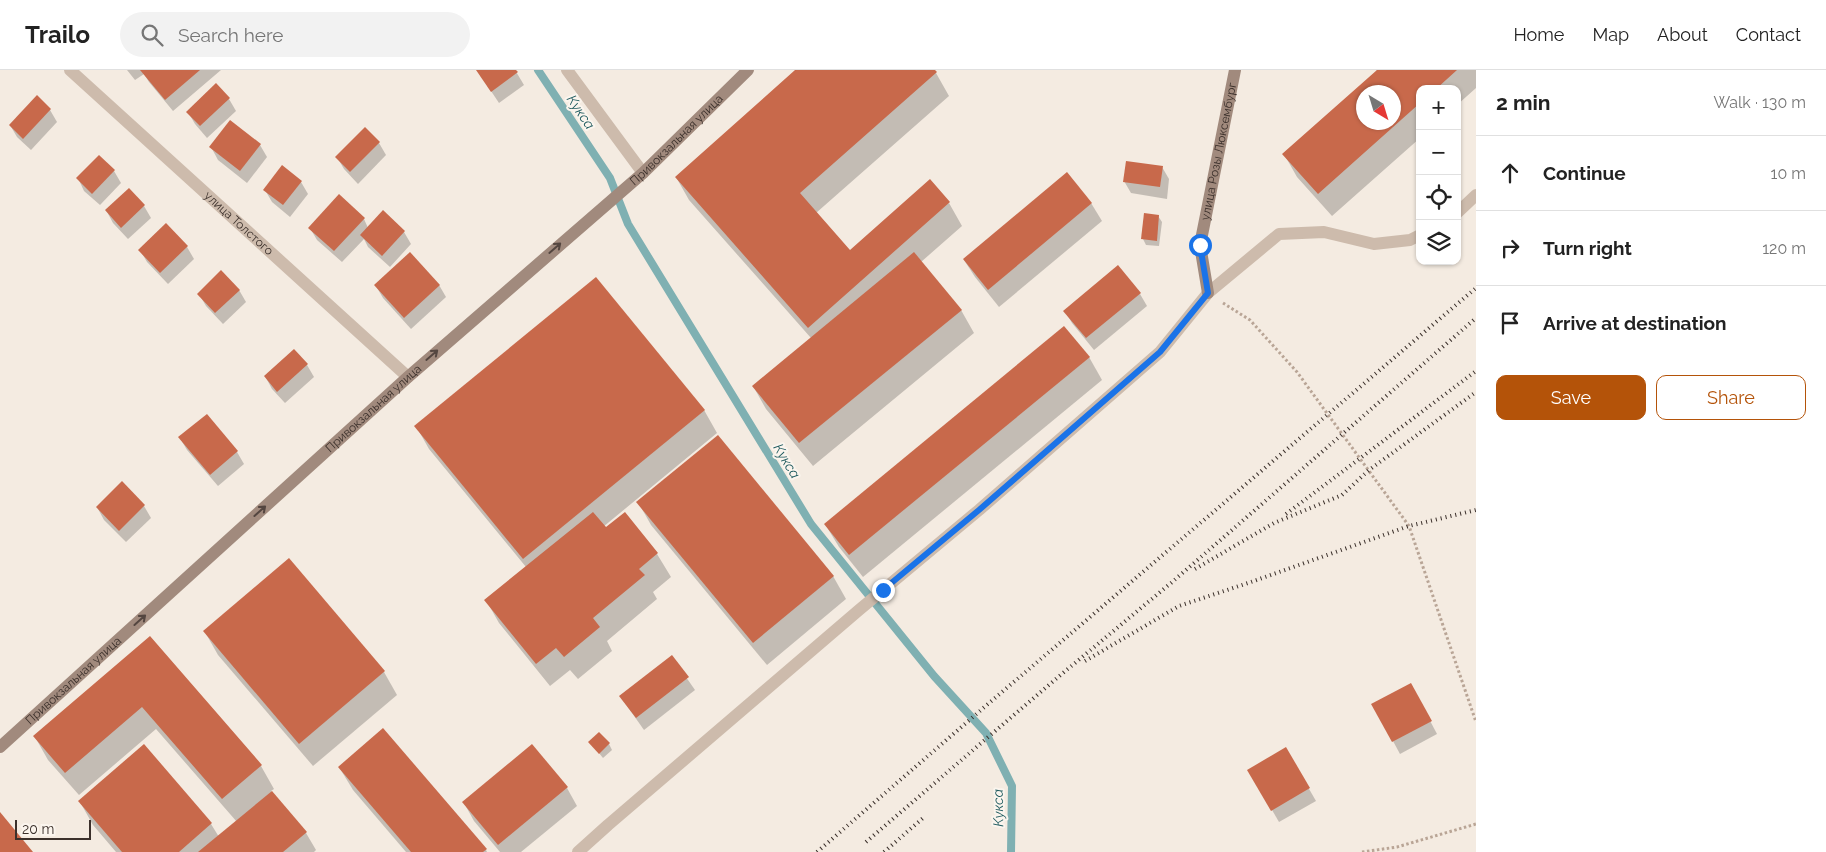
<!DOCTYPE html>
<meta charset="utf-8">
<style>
:root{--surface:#fff;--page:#f2f2f2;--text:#222;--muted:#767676;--line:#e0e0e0;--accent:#b45309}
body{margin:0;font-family:Raleway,sans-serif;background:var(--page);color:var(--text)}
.controls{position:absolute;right:15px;top:15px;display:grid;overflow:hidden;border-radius:10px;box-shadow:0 1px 4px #0004}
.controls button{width:45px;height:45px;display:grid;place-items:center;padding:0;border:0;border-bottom:1px solid var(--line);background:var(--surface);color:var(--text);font:25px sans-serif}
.compass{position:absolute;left:1356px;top:15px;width:45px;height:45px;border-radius:50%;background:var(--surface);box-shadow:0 1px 4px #0004;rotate:142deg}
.scale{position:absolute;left:15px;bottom:12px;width:76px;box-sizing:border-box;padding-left:5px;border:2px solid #3b302b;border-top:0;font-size:14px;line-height:18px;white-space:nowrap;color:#3b302b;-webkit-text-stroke:4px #fbf5ee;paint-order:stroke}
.stop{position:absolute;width:15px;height:15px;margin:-11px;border:4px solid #1a73e8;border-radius:50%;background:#fff}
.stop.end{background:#1a73e8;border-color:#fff;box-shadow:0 1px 5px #0008}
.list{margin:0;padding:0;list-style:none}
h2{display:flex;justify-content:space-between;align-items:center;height:65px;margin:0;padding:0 20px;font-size:21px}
h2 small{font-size:16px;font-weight:400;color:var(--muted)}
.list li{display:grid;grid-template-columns:32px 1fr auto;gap:15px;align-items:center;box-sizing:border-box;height:75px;padding:0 20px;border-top:1px solid var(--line)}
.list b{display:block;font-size:19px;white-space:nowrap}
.list em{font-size:16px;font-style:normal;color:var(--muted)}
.actions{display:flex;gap:10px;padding:15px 20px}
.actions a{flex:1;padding:11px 0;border:1px solid var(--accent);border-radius:10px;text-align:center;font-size:18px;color:var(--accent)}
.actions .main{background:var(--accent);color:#fff}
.icon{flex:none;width:28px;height:28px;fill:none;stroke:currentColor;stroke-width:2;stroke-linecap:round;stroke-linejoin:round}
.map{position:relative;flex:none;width:1476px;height:782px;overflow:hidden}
header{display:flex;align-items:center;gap:30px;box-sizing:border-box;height:70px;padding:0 25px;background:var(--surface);border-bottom:1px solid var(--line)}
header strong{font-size:24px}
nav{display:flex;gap:28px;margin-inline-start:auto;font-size:18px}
.search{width:350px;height:45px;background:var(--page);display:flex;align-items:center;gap:12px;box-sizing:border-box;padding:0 18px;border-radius:28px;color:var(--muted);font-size:19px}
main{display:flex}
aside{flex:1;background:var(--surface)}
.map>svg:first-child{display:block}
</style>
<header>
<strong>Trailo</strong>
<div class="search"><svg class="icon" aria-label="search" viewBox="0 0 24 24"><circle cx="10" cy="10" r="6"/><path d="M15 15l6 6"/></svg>Search here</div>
<nav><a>Home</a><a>Map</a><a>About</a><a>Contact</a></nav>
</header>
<main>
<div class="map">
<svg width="1476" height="782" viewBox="0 0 1476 782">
<rect width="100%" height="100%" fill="#f4ebe1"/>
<g fill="#0003" fill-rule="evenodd">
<path d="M127 0H221L173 41 149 12 144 4 135 10Z"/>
<path d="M477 0H515L524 15 499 33Z"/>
<path d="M797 0H933L936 3 949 26 816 143 850 182 949 133 962 156 921 192 961 240 974 263 813 396 766 339 753 316 811 268 689 130 676 107Z"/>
<path d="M1376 0H1476V18L1457 35V19H1420V68L1332 146 1297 107 1284 84 1377 1ZM1364 22H1394V52H1364Z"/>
<path d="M216 15 229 29 236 41 207 68 195 54 188 42Z"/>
<path d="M37 27 50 40 57 52 31 80 17 67 10 55Z"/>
<path d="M231 52 260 75 267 87 247 113 218 90 211 77Z"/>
<path d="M365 59 379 73 386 85 358 114 344 99 337 87Z"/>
<path d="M99 86 114 101 121 113 100 135 84 121 78 108Z"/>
<path d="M1162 97 1169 109 1167 129 1131 123 1124 111Z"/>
<path d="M301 112 308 124 290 147 272 132 265 120Z"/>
<path d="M1091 133 1102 151 999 237 975 207 964 190Z"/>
<path d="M144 136 151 148 128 169 113 153 106 140Z"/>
<path d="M383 142 404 162 411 174 390 197 368 177 364 169 342 192 317 170 310 158 364 149 368 158Z"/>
<path d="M1158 146 1162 152 1159 176 1146 175 1143 169Z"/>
<path d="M166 155 187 177 194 189 168 214 147 192 140 180Z"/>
<path d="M439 215 446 227 411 259 383 228 376 216Z"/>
<path d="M239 220 246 232 223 254 206 236 199 224Z"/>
<path d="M1140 224 1147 236 1094 280 1072 253 1065 241Z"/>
<path d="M294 281 307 295 314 307 285 333 272 319 265 306Z"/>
<path d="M1089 287 1102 310 863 507 839 477 825 454Z"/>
<path d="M704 340 717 363 603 457 606 459 625 444 657 484 671 507 653 522 657 529 607 571 612 581 578 609 570 600 550 616 499 553 486 530 526 497 429 379 416 356Z"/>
<path d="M207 345 237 382 244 394 218 416 187 380 180 368Z"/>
<path d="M638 432 833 506 846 529 767 595 651 455Z"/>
<path d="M144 436 151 448 126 472 104 450 97 437Z"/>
<path d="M205 562 384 602 397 625 313 696 218 585Z"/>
<path d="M150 567 261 696 274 719 271 721 306 763 316 780 314 782H116L93 755 80 732 144 676 211 754 219 767 237 752 156 659 79 725 48 690 35 667Z"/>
<path d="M672 587 695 620 644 660 620 626Z"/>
<path d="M1417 626 1437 664 1400 684 1373 634Z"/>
<path d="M590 672 609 674 612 680 603 688Z"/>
<path d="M1286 679 1316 731 1279 752 1249 700Z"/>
<path d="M339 697 486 780 487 782H406L353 720Z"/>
<path d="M567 718 577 736 521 782H500L474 751 464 733Z"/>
</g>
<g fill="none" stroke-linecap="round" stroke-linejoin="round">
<path stroke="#7fb0b2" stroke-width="8" d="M538 0 610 108 628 154 811 454 934 606 986 663 1012 716 1011 782"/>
</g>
<g fill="#c8694b" fill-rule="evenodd">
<path d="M140 0H200L165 30Z"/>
<path d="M476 0H516L518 2 491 22Z"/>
<path d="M795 0H935L937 2 800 123 850 180 930 109 950 132 808 258 675 107Z"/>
<path d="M1377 0H1457L1436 19H1420V33L1318 124 1282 84ZM1364 22H1394V52H1364Z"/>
<path d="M216 13 230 28 200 56 186 42Z"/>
<path d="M37 25 51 39 23 69 9 55Z"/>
<path d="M230 50 261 74 240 101 209 77Z"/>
<path d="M365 57 380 72 350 102 335 87Z"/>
<path d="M99 85 115 100 92 124 76 108Z"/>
<path d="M1126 91 1163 96 1160 117 1123 112Z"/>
<path d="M282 95 302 111 283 135 263 120Z"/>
<path d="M1067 102 1092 133 988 220 963 189Z"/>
<path d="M129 118 145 135 121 158 105 140Z"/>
<path d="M339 124 365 148 334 181 308 158Z"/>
<path d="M383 140 405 161 382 186 360 165Z"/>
<path d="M1144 143 1159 145 1157 171 1141 169Z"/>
<path d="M166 153 188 176 160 203 138 180Z"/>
<path d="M410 182 440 215 404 248 374 215Z"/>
<path d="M914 182 962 240 799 373 752 316Z"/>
<path d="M1118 195 1141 223 1086 268 1063 241Z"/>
<path d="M221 200 240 220 215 243 197 224Z"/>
<path d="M596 207 705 340 523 489 414 356Z"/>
<path d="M1064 256 1090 287 849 485 824 454Z"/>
<path d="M294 279 308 294 277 322 264 306Z"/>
<path d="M207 344 238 381 210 405 178 367Z"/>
<path d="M718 365 834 506 753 573 636 432Z"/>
<path d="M122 411 145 435 119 461 96 437Z"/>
<path d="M593 442 606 457 625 442 658 483 639 499 645 505 593 548 600 557 564 587 556 578 536 594 484 530Z"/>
<path d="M289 488 385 601 299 674 203 561Z"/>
<path d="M150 566 262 695 222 729 142 637 65 703 33 666Z"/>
<path d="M672 585 689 607 636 648 619 626Z"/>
<path d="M1411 613 1432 651 1392 672 1371 634Z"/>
<path d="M383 658 487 779 483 782H411L338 697Z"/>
<path d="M599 662 610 673 599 684 588 672Z"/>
<path d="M144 674 212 753 179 782H122L78 731Z"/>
<path d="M532 674 568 717 498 775 462 732Z"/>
<path d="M1286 677 1310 718 1271 741 1247 700Z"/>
<path d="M272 721 307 762 283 782H198Z"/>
<path d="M0 742 33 782H0Z"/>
</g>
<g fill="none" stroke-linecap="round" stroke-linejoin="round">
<g stroke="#b9a596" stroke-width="3" stroke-dasharray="2.5 2.5" stroke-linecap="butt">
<path d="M1223 233 1250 250 1297 302 1409 456 1476 652"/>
<path d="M1362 782 1397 777 1476 754"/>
</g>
<path stroke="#cdbbac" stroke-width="12" d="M578 782 608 755 859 540 979 440 1160 282 1208 223"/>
<g stroke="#cdbbac" stroke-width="12">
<path id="s1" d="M70 0 408 307"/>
<path d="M567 0 643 103"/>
<path d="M1457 143 1476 125"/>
<path d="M1208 223 1279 164 1324 162 1374 174 1410 170 1420 165"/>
</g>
<g stroke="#a18a7d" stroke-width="12">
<path id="s2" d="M1208 223 1200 175 1235 0"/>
<path id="s3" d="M0 677 408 307 643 103 748 0"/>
</g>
<g stroke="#3b302b" stroke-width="4" stroke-dasharray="1 4" stroke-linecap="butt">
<path d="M1286 444 1476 301"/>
<path d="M1195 499 1274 453 1342 425 1369 400 1476 322"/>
<path d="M1085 591 1179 536 1251 512 1409 456 1476 440"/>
<path d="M866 772 1057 608 1171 513 1476 248"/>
<path d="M817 782 988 634 1476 218"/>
<path d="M884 782 923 748"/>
</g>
</g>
<defs><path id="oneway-shaft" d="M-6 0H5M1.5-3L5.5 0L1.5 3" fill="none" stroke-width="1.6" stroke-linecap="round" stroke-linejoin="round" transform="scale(1.25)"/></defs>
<g stroke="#544640">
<use href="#oneway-shaft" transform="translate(555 178) rotate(-41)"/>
<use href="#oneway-shaft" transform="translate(432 285) rotate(-41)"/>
<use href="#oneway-shaft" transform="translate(260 441) rotate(-42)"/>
<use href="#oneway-shaft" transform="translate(140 550) rotate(-42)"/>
</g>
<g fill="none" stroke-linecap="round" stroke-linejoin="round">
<path stroke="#1a73e8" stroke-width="6" d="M883 520 979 440 1160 282 1208 223 1200 175"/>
</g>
<g text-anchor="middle" stroke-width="4" stroke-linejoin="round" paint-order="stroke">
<g font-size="12" fill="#3b302b" stroke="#fbf5ee">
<text dy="4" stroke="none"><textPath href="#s3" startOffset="909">Привокзальная улица</textPath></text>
<text dy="4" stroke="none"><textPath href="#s2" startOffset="144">улица Розы Люксембург</textPath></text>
<text dy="4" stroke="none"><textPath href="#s1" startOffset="228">улица Толстого</textPath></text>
<text dy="4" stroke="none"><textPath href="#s3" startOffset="504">Привокзальная улица</textPath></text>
<text dy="4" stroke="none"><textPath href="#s3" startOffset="99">Привокзальная улица</textPath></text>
</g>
<g font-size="14" font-style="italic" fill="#1f5a5e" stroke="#fbf5ee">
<text transform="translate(581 42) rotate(56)" y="5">Кукса</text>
<text transform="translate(787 391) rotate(59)" y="5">Кукса</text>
<text transform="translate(998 738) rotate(-91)" y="5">Кукса</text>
</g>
</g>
</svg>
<div class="controls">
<button>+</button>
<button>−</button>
<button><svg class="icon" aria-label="locate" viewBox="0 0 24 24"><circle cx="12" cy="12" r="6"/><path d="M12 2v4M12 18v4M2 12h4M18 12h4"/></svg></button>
<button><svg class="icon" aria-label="layers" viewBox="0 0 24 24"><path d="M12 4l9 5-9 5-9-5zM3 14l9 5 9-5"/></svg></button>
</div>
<svg class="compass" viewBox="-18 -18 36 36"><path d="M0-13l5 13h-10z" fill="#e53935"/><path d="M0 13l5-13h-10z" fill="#767676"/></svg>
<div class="scale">20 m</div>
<div class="stop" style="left:1200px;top:175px"></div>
<div class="stop end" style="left:883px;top:520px"></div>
</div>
<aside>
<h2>2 min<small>Walk · 130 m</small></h2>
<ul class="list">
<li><svg class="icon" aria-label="ahead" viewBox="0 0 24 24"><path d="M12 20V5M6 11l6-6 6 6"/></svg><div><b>Continue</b></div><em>10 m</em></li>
<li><svg class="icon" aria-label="right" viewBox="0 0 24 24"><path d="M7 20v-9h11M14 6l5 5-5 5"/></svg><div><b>Turn right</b></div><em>120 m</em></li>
<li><svg class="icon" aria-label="arrive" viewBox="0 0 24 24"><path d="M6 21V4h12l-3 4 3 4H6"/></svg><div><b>Arrive at destination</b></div></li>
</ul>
<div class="actions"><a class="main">Save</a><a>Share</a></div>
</aside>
</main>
